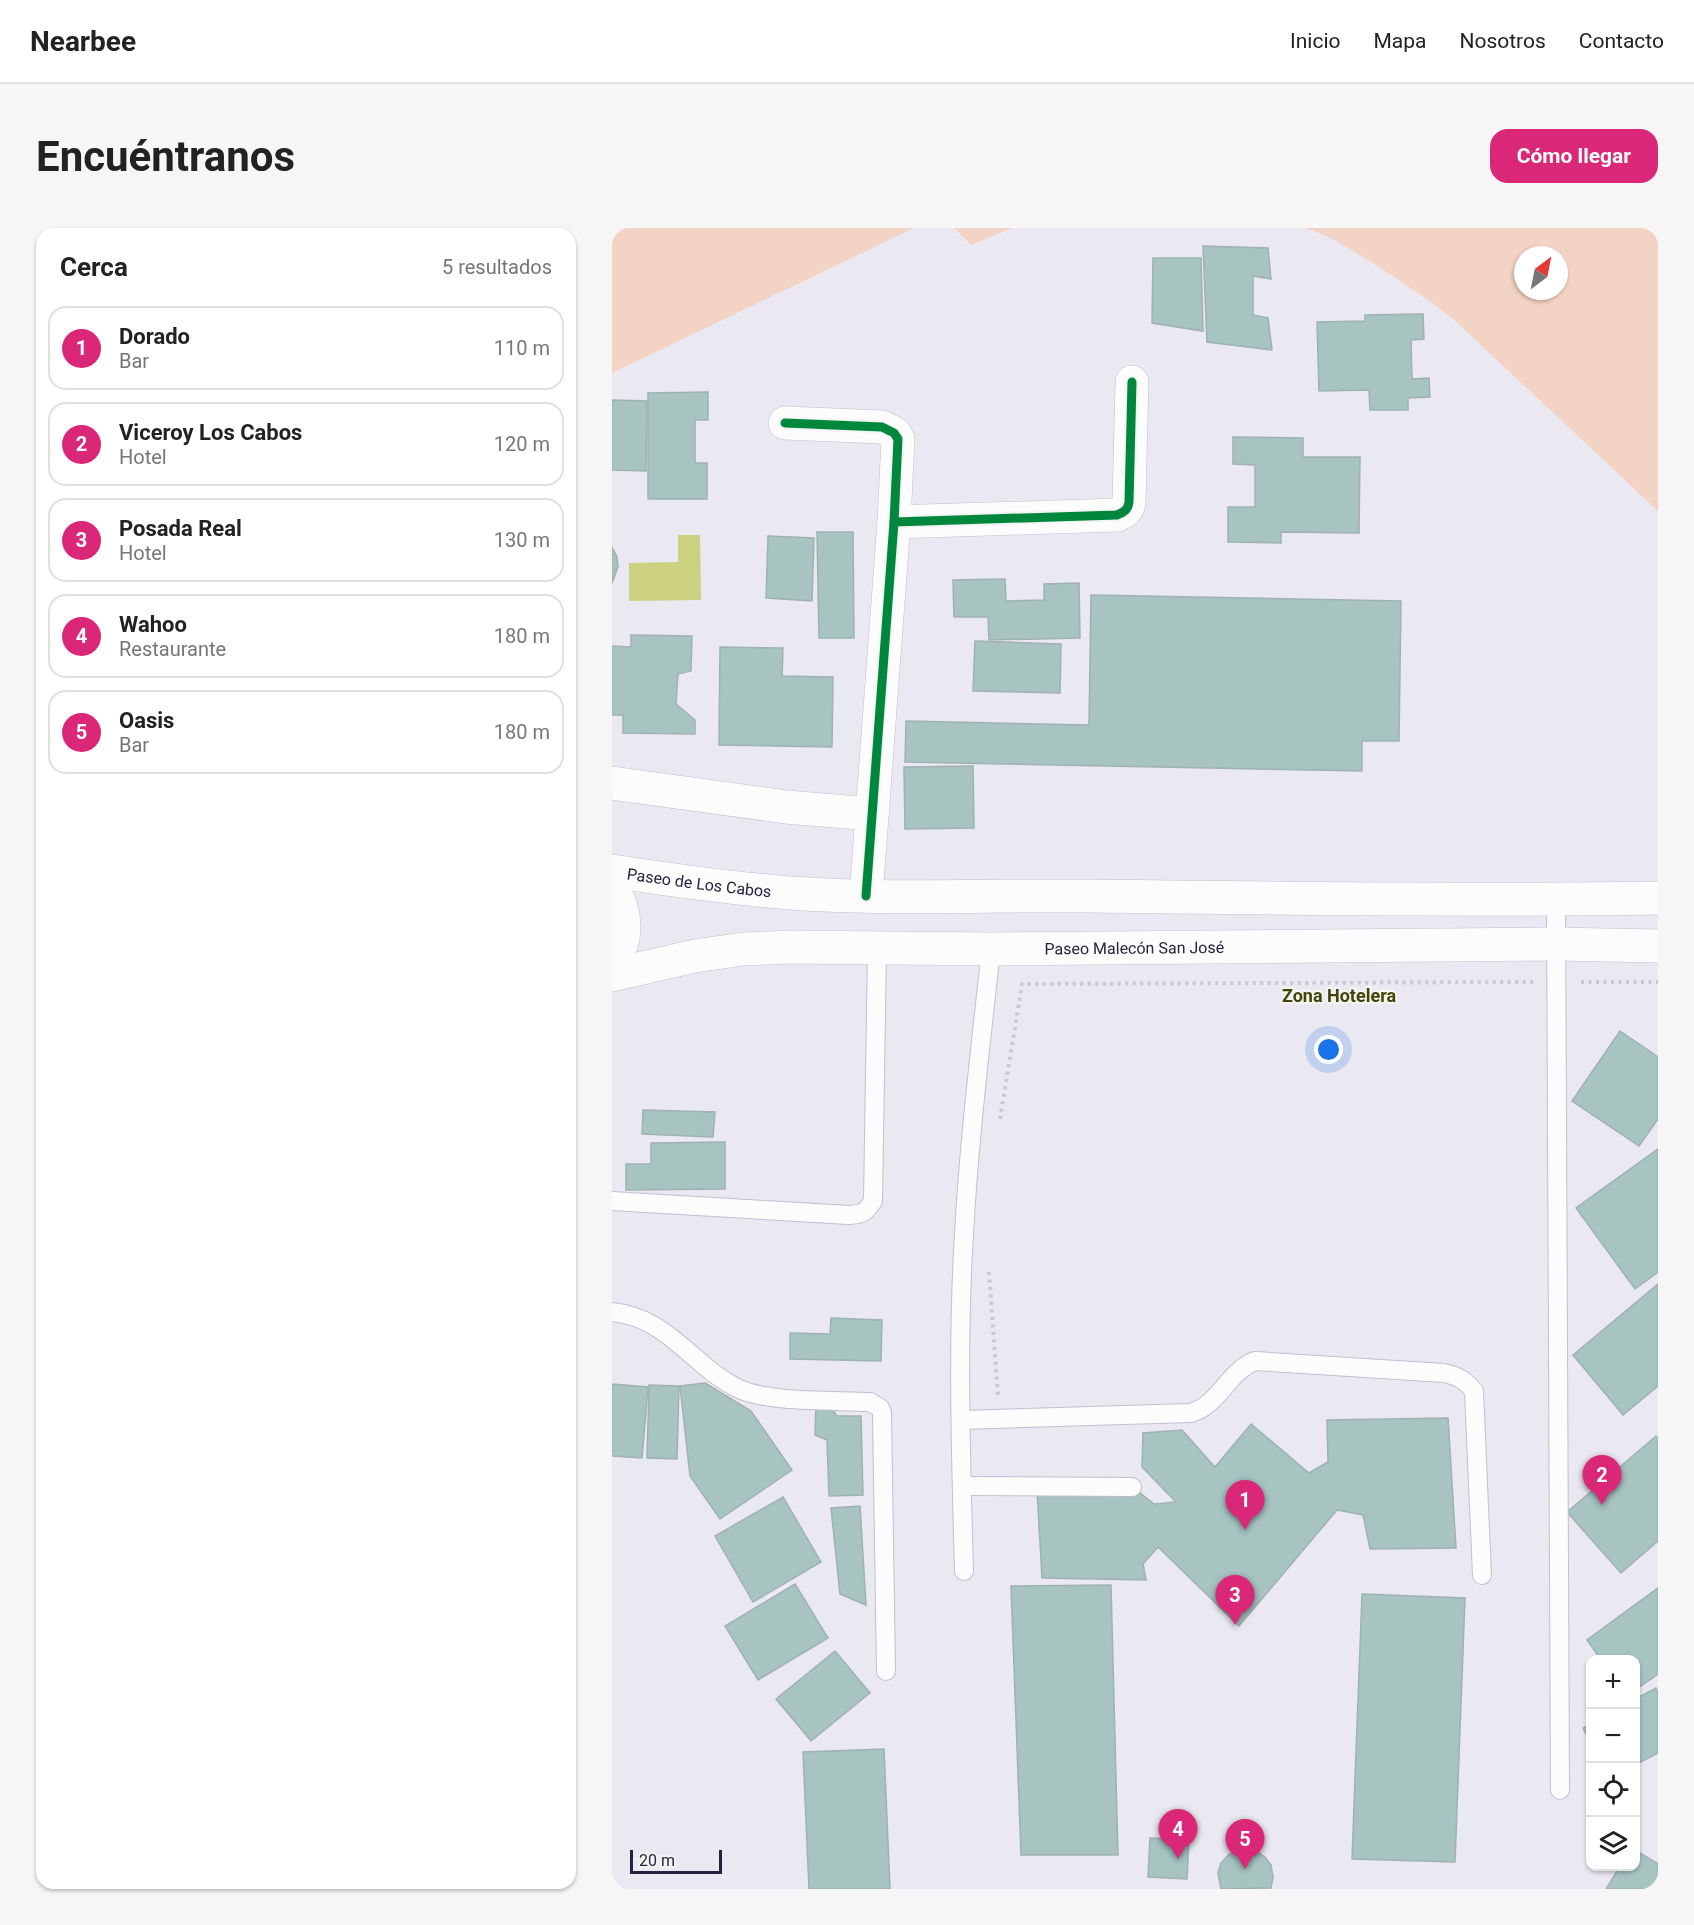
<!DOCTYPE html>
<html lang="es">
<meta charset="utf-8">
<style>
:root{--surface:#fff;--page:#f6f6f6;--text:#222;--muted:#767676;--line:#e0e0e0;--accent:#db2777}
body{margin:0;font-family:Roboto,sans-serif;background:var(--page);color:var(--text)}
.controls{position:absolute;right:18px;bottom:18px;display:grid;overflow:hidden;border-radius:12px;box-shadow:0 2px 4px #0004}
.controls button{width:54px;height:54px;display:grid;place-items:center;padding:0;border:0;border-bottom:2px solid var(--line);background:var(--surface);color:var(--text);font:30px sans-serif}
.compass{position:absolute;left:902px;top:18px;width:54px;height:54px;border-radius:50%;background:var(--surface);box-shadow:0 2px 4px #0004;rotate:32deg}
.scale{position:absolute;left:18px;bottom:15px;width:92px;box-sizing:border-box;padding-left:6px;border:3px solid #27213d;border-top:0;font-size:16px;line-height:21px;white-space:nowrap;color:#27213d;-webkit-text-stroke:4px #f4f4f4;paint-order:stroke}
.you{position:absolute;left:717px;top:822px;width:21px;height:21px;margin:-15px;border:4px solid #fff;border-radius:50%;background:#1a73e8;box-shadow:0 0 0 9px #1a73e833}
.badge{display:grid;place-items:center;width:39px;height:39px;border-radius:50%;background:var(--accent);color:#fff;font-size:20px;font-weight:700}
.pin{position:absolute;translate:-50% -50px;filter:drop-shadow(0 2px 3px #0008)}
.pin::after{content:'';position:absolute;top:32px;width:21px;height:18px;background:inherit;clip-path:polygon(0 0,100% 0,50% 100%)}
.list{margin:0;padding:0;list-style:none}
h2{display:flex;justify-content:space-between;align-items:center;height:78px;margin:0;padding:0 24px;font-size:26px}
h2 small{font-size:20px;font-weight:400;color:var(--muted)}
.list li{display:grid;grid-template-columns:39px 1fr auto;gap:18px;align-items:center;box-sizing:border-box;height:84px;margin:0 12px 12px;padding:0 12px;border:2px solid var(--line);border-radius:18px}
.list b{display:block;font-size:22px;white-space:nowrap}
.list p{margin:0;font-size:20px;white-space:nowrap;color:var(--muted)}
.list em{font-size:20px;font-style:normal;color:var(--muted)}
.icon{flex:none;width:33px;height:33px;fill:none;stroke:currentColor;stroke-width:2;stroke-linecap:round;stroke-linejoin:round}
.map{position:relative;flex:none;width:1046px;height:1661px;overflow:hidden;border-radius:18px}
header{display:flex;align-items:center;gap:36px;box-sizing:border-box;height:84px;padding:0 30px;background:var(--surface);border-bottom:2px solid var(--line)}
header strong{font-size:28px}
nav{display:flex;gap:33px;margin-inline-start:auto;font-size:21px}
.intro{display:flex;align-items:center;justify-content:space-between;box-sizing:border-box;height:144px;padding:0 36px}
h1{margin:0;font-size:42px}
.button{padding:15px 27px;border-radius:18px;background:var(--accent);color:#fff;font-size:21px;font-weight:700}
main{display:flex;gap:36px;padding:0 36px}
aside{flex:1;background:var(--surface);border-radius:18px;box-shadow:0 2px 4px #0004}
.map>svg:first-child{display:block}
</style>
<header>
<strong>Nearbee</strong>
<nav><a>Inicio</a><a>Mapa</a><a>Nosotros</a><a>Contacto</a></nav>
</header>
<div class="intro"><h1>Encuéntranos</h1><a class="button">Cómo llegar</a></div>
<main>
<aside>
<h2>Cerca<small>5 resultados</small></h2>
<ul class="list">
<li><span class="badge">1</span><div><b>Dorado</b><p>Bar</p></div><em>110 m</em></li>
<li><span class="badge">2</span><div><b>Viceroy Los Cabos</b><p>Hotel</p></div><em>120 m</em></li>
<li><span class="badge">3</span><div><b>Posada Real</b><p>Hotel</p></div><em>130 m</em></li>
<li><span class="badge">4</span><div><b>Wahoo</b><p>Restaurante</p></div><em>180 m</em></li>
<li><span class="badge">5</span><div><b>Oasis</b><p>Bar</p></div><em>180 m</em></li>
</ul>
</aside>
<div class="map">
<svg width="1046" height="1661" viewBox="0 0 1046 1661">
<rect width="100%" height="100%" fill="#eae8f0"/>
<g fill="#f3d3c3" fill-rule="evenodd">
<path d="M0 0H302L0 145Z"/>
<path d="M342 0H400L359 17Z"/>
<path d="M693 0H1046V283L840 90C814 70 787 52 759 34 738 21 717 7 693 0ZM911 27H947V63H911Z"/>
</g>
<path fill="#ccd182" d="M66 307H88L89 372 17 373V335L66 334Z"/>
<g fill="#a7c4c1" stroke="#9fb2b0" stroke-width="1.5">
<path d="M591 18 656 20 659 51 641 48V87L656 90 660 122 595 114Z"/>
<path d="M541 30H589L591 103 540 95Z"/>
<path d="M811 86 812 111 799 112 800 151 817 150 818 169 796 170V182H758L757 162 707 163 705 94 753 93V87Z"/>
<path d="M96 164V192H83V235H95V271H36V165Z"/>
<path d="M0 172 35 173 34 243 0 242Z"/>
<path d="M621 209 691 210V229H748L747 305 669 304V315L616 314V279H643V237L621 236Z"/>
<path d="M205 304H241L242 410H207Z"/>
<path d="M156 308 202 310 200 373 154 370Z"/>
<path d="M0 319 5 329 6 339 0 355Z"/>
<path d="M393 351 394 373 432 372V356L467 355 468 410 377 412 376 389H342L341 352Z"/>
<path d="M479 367 789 373 787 513H750V543L293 534 294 493 477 497Z"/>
<path d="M19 407 80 408 79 443 66 446 64 476 83 492V506L11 505V487H0V418L19 419Z"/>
<path d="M363 413 449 416 448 465 361 463Z"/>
<path d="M108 419 171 420 170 448 221 449 220 519 107 517Z"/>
<path d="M361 538 362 600 293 601 292 539Z"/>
<path d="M1008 803 1046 829V891L1027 918 960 873Z"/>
<path d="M31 882 103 884 101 909 30 906Z"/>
<path d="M113 914V961L14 962V936H39V915Z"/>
<path d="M1046 921V1044L1023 1061 964 980Z"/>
<path d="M1046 1056V1158L1011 1187 961 1127Z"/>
<path d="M219 1090 270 1092 269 1133 178 1131V1105L218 1106Z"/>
<path d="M93 1155 139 1183 180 1242 108 1291 78 1248 68 1158Z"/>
<path d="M0 1156 36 1159 30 1230 0 1228Z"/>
<path d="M37 1157 67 1158 65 1231 35 1230Z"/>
<path d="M204 1176 220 1181 225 1188H249L251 1267 217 1268 215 1212 203 1207Z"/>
<path d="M836 1190 844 1320 758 1321 751 1287 725 1282 627 1398 546 1319 531 1336 534 1352 430 1350 425 1262 522 1260 542 1276 564 1274 530 1239 531 1205 570 1202 603 1239 639 1196 697 1245 716 1234 715 1192Z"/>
<path d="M1044 1208 1046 1211V1313L1009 1345 955 1284Z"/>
<path d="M171 1269 209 1334 141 1374 103 1308Z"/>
<path d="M248 1278 254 1377 228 1366 219 1280Z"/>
<path d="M183 1356 216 1410 146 1452 113 1398Z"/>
<path d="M499 1357 506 1627H409L399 1358Z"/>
<path d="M1046 1360V1446L1023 1462V1432H989L975 1412Z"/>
<path d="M750 1366 853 1370 843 1634 740 1631Z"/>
<path d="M223 1423 258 1465 199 1513 164 1471Z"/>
<path d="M1044 1460 1046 1465V1525L1023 1537V1471Z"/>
<path d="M978 1496V1514L971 1500Z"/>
<path d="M272 1521 278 1661H197L191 1524Z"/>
<path d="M538 1610 577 1612 575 1651 536 1649Z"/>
<path d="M634 1621 644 1623 653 1629 659 1637 661 1649 659 1660 609 1661 606 1645 609 1635 616 1627 624 1623Z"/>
<path d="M1023 1622 1046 1636V1661H994L1008 1638H1023Z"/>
</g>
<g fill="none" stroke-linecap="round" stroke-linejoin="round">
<defs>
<g id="service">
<path d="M944 672 948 1562"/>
<path d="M0 973 237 987C251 986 253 985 261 973L265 721"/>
<path d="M0 1084C57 1090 78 1136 125 1160 154 1175 223 1172 258 1174L268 1180 270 1184 274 1443"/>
<path d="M349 1192 578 1185C607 1178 616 1143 643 1133L832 1145C846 1148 853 1152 862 1163L870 1347"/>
<path d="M350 1258 520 1259"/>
<path d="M352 1343C349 1231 345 1118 352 1006 357 911 369 816 379 721"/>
</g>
<g id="minor">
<path d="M173 195 270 199 282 205 286 211 282 294 254 668"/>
<path d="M282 294 505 287C512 284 516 282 517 274L520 154"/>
<path d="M0 555 174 579 260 586"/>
</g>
<g id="secondary">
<path id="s1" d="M0 643C59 652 118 660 178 665 277 672 378 667 478 668 667 670 856 673 1046 670"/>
<path d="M0 660C15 684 17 711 0 734"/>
<path id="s2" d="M0 747 83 728 131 721 179 719 379 721 944 716 1046 718"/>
</g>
</defs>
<use href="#service" stroke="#c2bfd0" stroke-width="20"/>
<use href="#minor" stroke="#c2bfd0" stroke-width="34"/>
<use href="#secondary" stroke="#c2bfd0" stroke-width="34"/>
<g stroke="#cac8cf" stroke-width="4" stroke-dasharray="3 4.5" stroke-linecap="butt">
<path d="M969 754H1046"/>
<path d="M388 891 410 756 922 754"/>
<path d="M377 1044 386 1168"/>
</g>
<use href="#service" stroke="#fcfcfd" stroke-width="18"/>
<use href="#minor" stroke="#fcfcfd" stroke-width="33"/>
<use href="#secondary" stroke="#fcfcfd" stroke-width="33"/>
<defs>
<g id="cycleway">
<path d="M173 195 270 199 282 205 286 211 282 294 254 668"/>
<path d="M282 294 505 287C512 284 516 282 517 274L520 154"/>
</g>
</defs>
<use href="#cycleway" stroke="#f4f4f4" stroke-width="13"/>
<use href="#cycleway" stroke="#00873e" stroke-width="9"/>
</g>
<g text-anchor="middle" stroke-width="4.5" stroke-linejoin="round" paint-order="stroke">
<g font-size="16" fill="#27213d" stroke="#f4f4f4">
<text dy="6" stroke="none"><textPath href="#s1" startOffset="88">Paseo de Los Cabos</textPath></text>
<text dy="6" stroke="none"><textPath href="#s2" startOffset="525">Paseo Malecón San José</textPath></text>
</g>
<g font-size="18" font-weight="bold" fill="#424505" stroke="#f4f4f4">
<text x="727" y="774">Zona Hotelera</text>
</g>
</g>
</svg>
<div class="controls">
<button>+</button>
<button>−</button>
<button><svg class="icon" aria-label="locate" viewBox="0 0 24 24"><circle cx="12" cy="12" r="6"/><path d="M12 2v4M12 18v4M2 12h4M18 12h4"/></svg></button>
<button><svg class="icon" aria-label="layers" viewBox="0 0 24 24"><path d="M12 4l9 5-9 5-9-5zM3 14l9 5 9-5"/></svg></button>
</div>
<svg class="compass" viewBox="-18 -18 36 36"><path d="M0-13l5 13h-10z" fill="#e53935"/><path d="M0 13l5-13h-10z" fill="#767676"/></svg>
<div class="scale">20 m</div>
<div class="you"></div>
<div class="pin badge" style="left:633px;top:1302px">1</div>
<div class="pin badge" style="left:990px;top:1277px">2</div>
<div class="pin badge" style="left:623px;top:1397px">3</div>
<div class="pin badge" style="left:566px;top:1631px">4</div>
<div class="pin badge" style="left:633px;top:1641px">5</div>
</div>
</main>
